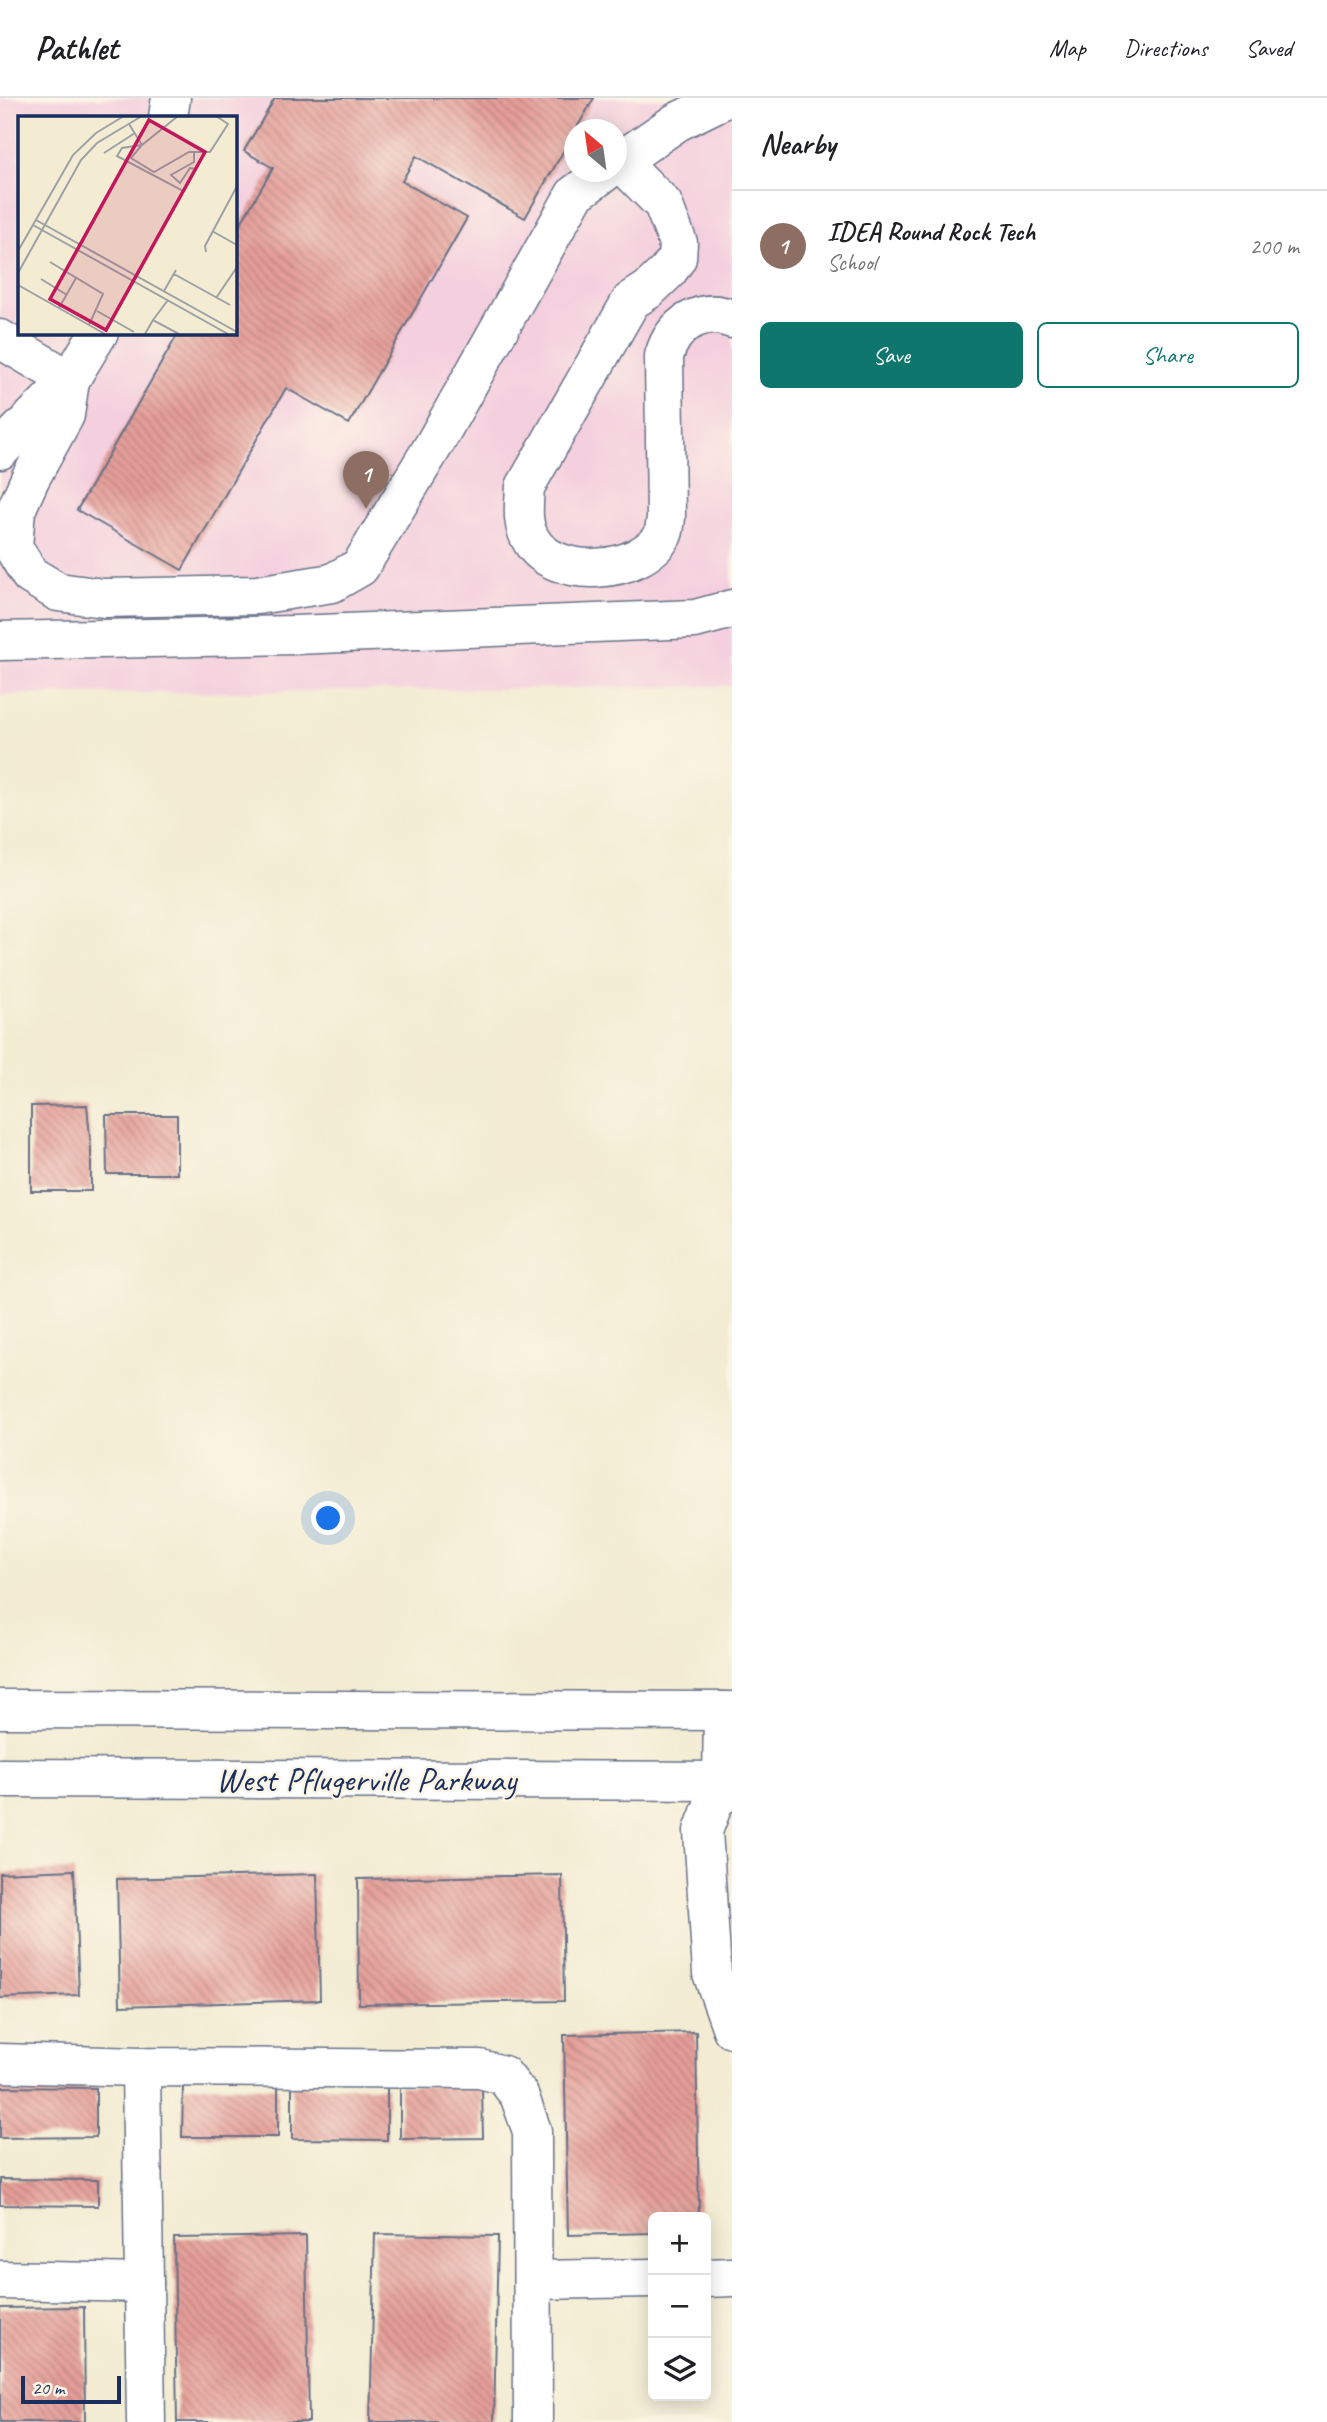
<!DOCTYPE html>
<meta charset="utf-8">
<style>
:root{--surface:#fff;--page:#f2f2f2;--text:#202124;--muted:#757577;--line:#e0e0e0;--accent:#0f766e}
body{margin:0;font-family:Caveat,sans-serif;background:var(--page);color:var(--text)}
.controls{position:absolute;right:21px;bottom:21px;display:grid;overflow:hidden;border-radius:10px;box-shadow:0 4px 18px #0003}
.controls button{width:63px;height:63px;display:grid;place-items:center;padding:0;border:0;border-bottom:2px solid var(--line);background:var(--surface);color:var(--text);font:35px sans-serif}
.compass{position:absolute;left:564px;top:21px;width:63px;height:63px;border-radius:50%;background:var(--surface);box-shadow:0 4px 18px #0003;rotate:331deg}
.scale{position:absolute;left:21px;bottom:18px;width:100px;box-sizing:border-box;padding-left:7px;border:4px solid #1b2f5e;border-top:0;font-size:19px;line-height:24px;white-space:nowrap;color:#1b2f5e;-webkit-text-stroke:5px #fcf5e5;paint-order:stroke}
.you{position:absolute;left:329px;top:1421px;width:24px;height:24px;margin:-18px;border:5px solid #fff;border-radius:50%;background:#1a73e8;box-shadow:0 0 0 10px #1a73e833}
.badge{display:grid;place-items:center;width:46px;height:46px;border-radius:50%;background:var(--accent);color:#fff;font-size:23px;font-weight:700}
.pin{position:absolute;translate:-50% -58px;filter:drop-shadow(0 2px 4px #0008)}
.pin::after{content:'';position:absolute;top:37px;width:24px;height:21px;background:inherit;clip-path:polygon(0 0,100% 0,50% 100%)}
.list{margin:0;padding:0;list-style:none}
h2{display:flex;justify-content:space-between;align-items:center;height:91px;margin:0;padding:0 28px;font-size:30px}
h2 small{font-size:23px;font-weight:400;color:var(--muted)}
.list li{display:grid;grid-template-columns:46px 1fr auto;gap:21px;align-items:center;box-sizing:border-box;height:112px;padding:0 28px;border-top:2px solid var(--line)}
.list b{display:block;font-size:26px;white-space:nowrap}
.list p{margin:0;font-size:23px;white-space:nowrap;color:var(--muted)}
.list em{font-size:23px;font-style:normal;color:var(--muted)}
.actions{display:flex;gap:14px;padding:21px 28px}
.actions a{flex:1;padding:16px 0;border:2px solid var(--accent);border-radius:10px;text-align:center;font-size:24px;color:var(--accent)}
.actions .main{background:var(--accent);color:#fff}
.icon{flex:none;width:38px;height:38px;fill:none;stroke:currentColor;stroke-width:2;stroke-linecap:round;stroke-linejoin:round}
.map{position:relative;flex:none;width:732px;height:2324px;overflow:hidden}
header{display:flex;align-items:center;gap:42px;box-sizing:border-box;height:98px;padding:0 35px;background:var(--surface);border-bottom:2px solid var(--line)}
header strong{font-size:33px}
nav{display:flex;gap:38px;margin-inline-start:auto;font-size:24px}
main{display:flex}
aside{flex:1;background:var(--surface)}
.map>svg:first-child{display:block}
</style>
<header>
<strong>Pathlet</strong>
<nav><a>Map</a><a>Directions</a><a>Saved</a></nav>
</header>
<main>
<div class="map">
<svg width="732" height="2324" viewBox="0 0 732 2324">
<defs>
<pattern id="building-back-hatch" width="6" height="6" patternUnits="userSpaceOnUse" patternTransform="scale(1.75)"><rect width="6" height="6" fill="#e59e98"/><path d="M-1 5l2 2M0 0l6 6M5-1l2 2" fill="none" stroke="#b9817f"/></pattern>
</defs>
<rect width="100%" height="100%" fill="#fcf5e5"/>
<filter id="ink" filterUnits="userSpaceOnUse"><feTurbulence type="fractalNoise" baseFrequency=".0143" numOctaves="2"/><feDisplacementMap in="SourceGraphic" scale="14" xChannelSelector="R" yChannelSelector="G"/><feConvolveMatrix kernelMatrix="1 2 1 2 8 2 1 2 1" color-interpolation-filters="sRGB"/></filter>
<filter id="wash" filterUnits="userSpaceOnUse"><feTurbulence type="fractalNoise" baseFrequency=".00686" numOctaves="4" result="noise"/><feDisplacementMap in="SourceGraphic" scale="28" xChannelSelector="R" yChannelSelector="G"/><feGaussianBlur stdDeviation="1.57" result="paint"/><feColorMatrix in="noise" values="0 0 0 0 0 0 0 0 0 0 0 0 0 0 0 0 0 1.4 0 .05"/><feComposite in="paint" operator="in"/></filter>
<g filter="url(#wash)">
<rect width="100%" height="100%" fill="#f3ecd3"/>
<path fill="#f4cfde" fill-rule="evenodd" d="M0 0H732V588L0 597ZM19 19H234V234H19ZM575 32H617V74H575Z"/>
<g id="blocks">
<g fill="url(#building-back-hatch)">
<path d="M275 0H594L525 120 416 58 402 83 467 120 349 326 286 290 182 472 77 412 179 234H234V137L273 70 244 53Z"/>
<path d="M87 1007 91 1051V1093H31V1008Z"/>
<path d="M106 1017H177V1076H107Z"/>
<path d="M74 1772 79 1897 0 1900V1775Z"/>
<path d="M317 1776 320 1902 120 1908 117 1781Z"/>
<path d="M562 1777 564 1903 359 1906 358 1781Z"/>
<path d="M696 1934 699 2119H653V2135L568 2137 564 1937Z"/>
<path d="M183 1988 278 1989V2039H182Z"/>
<path d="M292 1988 387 1989V2042L292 2041Z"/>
<path d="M400 1988H482L483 2040 400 2041Z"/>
<path d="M0 1989 96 1990V2039L0 2040Z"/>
<path d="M0 2081 98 2082V2108L0 2107Z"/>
<path d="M375 2136 498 2138 494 2324H370Z"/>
<path d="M306 2138 309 2324H177L174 2140Z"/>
<path d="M84 2209 85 2324H0V2210Z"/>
</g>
</g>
</g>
<g filter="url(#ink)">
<use href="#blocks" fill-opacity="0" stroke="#677187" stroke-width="2"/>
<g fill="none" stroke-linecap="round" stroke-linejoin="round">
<defs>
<g id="minor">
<path d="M168 19 171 0"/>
<path d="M620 63 663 106 678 145 677 160 668 173 648 192 631 203 525 389C524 407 521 426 531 442 554 483 642 477 663 436 665 432 665 425 666 420L664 258C673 227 700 208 732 221"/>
<path d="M617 65 677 24 726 0"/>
<path d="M0 241 70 282 99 234"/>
<path d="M70 282 65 317 30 381 16 412 13 449 30 477 58 494 104 500 257 497 332 485 360 469 435 345 575 96 605 74"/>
<path d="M0 352 70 282"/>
<path d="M0 543 295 537 695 521 732 511"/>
<path d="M732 1694 722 1683 703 1733 712 1875 732 1931"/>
<path d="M0 1965 141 1969 480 1971 503 1977 519 1997 532 2033 533 2324"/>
<path d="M141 1969 146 2324"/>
<path d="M706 2180 732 2179"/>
<path d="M0 2182 144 2185"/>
<path d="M533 2182 653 2180"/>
</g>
<g id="major">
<path d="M0 1611 732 1613"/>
<path d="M0 1680 732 1683"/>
<path d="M722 1683 723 1613"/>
</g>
</defs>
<use href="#minor" stroke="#677187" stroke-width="41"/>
<use href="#major" stroke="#677187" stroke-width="41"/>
<use href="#minor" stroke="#fff" stroke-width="38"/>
<use href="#major" stroke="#fff" stroke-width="38"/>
</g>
</g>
<g text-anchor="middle" stroke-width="5" stroke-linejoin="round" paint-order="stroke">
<g font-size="35" fill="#1b2f5e" stroke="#fcf5e5">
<text x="366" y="1693">West Pflugerville Parkway</text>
</g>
</g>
<g transform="translate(18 18)">
<rect width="219" height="219" fill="#f3ecd3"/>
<path fill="none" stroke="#9da0a4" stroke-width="2" d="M111 8 124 29 160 0M124 29 104 32 99 40 165 75 178 53 172 52 162 67 153 59 176 46V36M123 30 113 42 136 56 171 36H192L210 8 198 0M86 37 117 17M18 104 219 216M15 109 210 218M194 115 219 129M0 135 55 39 78 17 106 0M188 136 187 130 219 70M32 146 85 178 71 209M0 157 63 44 79 27 124 0M156 158 212 189M23 163 49 179M0 169 87 218M146 175 158 154M198 182 219 151M105 184 115 165M41 192 58 162M79 195 116 216M94 203 115 165M135 204 150 184M127 218 135 204 161 218"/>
<path fill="#c2185b" fill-opacity="0.15" stroke="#c2185b" stroke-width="3.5" d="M131 4 187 36 88 214 32 183Z"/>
<rect width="219" height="219" fill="none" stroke="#1b2f5e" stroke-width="3.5"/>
</g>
</svg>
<div class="controls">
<button>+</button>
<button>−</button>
<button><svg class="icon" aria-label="layers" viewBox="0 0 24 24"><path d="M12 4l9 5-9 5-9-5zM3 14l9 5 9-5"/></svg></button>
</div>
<svg class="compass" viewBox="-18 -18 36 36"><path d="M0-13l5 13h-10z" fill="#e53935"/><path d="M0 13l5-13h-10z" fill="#757577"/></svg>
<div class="scale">20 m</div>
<div class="you"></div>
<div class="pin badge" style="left:366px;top:411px;background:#8d6e63">1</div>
</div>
<aside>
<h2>Nearby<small></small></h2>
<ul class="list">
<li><span class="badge" style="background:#8d6e63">1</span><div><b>IDEA Round Rock Tech</b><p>School</p></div><em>200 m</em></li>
</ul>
<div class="actions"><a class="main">Save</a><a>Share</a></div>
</aside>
</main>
